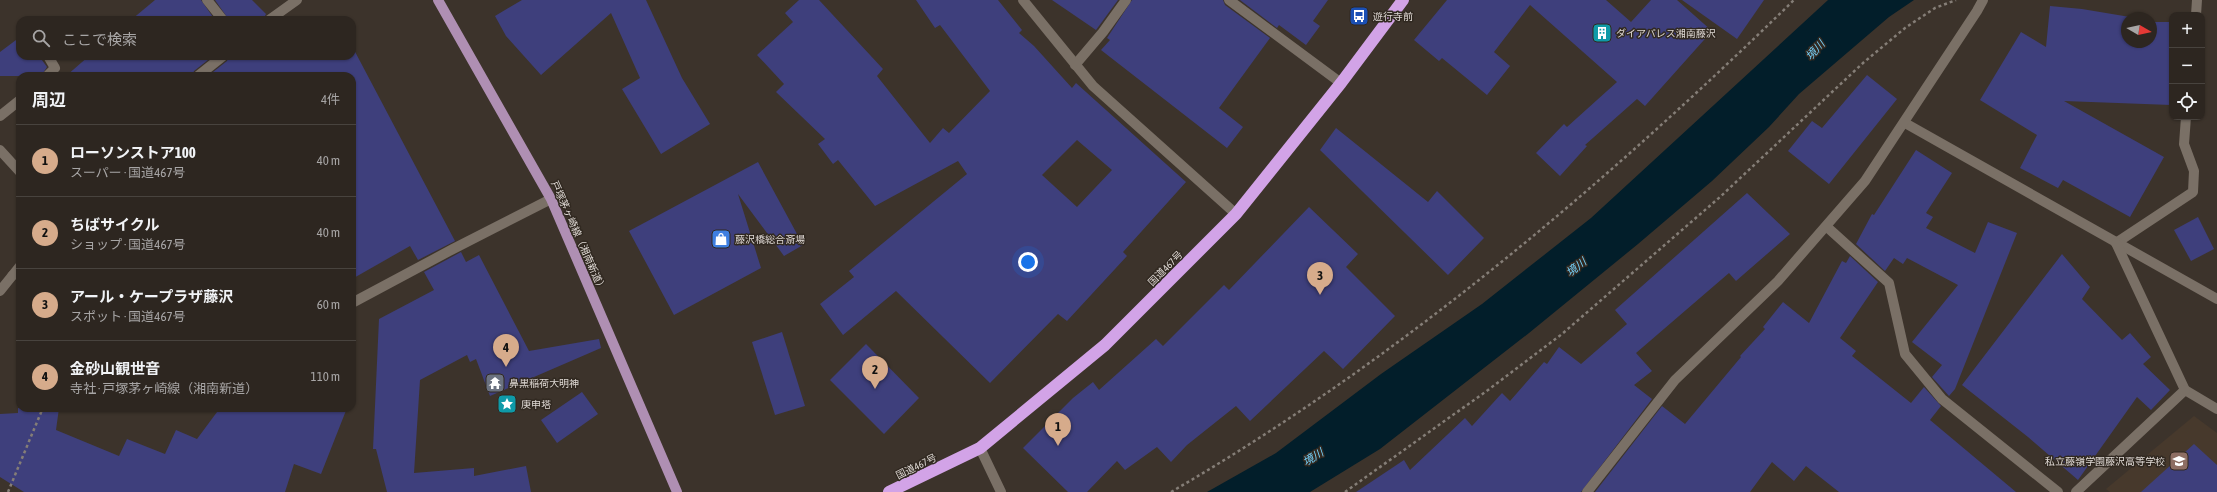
<!DOCTYPE html>
<html lang="ja">
<meta charset="utf-8">
<style>
:root{--surface:#2d2620;--page:#352e29;--text:#f1f3f6;--muted:#a7a5a5;--line:#48433e;--accent:#d6ab8b}
body{margin:0;font-family:"Asap Condensed","Noto Sans JP",sans-serif;background:var(--page);color:var(--text)}
.controls{position:absolute;right:12px;top:12px;display:grid;overflow:hidden;border-radius:8px;box-shadow:0 1px 3px #0004}
.controls button{width:36px;height:36px;display:grid;place-items:center;padding:0;border:0;border-bottom:1px solid var(--line);background:var(--surface);color:var(--text);font:20px sans-serif}
.compass{position:absolute;left:2121px;top:12px;width:36px;height:36px;border-radius:50%;background:var(--surface);box-shadow:0 1px 3px #0004;rotate:99deg}
.you{position:absolute;left:1028px;top:262px;width:14px;height:14px;margin:-10px;border:3px solid #fff;border-radius:50%;background:#1a73e8;box-shadow:0 0 0 6px #1a73e833}
.badge{display:grid;place-items:center;width:26px;height:26px;border-radius:50%;background:var(--accent);color:#111;font-size:13px;font-weight:700}
.pin{position:absolute;translate:-50% -33px;filter:drop-shadow(0 1px 2px #0008)}
.pin::after{content:'';position:absolute;top:21px;width:14px;height:12px;background:inherit;clip-path:polygon(0 0,100% 0,50% 100%)}
.list{margin:0;padding:0;list-style:none}
h2{display:flex;justify-content:space-between;align-items:center;height:52px;margin:0;padding:0 16px;font-size:17px}
h2 small{font-size:13px;font-weight:400;color:var(--muted)}
.list li{display:grid;grid-template-columns:26px 1fr auto;gap:12px;align-items:center;box-sizing:border-box;height:72px;padding:0 16px;border-top:1px solid var(--line)}
.list b{display:block;font-size:15px;white-space:nowrap}
.list p{margin:0;font-size:13px;white-space:nowrap;color:var(--muted)}
.list em{font-size:13px;font-style:normal;color:var(--muted)}
.icon{flex:none;width:22px;height:22px;fill:none;stroke:currentColor;stroke-width:2;stroke-linecap:round;stroke-linejoin:round}
.map{position:relative;flex:none;width:2217px;height:492px;overflow:hidden}
.search{position:absolute;background:var(--surface);box-shadow:0 1px 3px #0004;left:16px;top:16px;width:340px;height:44px;display:flex;align-items:center;gap:10px;box-sizing:border-box;padding:0 14px;border-radius:12px;color:var(--muted);font-size:15px}
.panel{position:absolute;background:var(--surface);box-shadow:0 1px 3px #0004;left:16px;top:72px;width:340px;height:340px;border-radius:12px}
.map>svg:first-child{display:block}
</style>
<div class="map">
<svg width="2217" height="492" viewBox="0 0 2217 492">
<rect width="100%" height="100%" fill="#3c332b"/>
<path fill="#47392c" d="M2194 416 2217 433V492H2110L2106 489Z"/>
<path fill="#021e2a" d="M1828 0H1914L1889 17 1799 94 1769 127 1712 181 1638 244 1529 333 1380 449 1310 492H1207L1276 453 1381 374 1482 304 1591 218Z"/>
<g fill="#3e3f7c" fill-rule="evenodd">
<path d="M155 0H201L215 20H131Z"/>
<path d="M215 0H252L266 14 263 20H229Z"/>
<path d="M522 0H646L682 78 710 124 661 154 622 89 640 78 611 13 541 75 506 36 495 16Z"/>
<path d="M799 0H819L883 69 877 76 930 143 943 128 949 133 990 91 940 25 935 28 916 0H998L1022 30 1019 33 1034 46 1072 88 1076 83 1186 182 1123 252 1127 256 1067 321 1058 314 990 383 896 291 843 335 820 304 854 277 849 271 967 174 958 161 875 206 838 160 833 164 818 144 825 139 776 92 784 84 757 55 793 22 785 13ZM1077 140 1112 170 1077 207 1042 175Z"/>
<path d="M1052 0H1118L1096 30Z"/>
<path d="M1132 0H1223L1225 5 1270 38 1219 108 1243 127 1227 148 1101 50 1110 40 1107 38Z"/>
<path d="M1240 0H1328L1313 21 1320 26 1306 45 1279 25 1277 28Z"/>
<path d="M1447 0H1606L1631 22 1651 0H1677L1712 31 1645 106 1637 99 1585 145 1587 146 1560 176 1536 153 1564 124 1567 127 1617 82 1530 5 1494 52 1510 66 1487 95 1442 58 1439 61 1414 40Z"/>
<path d="M1682 0H1764L1737 39Z"/>
<path d="M2050 6 2082 9 2136 18H2127V42H2151V22H2172L2171 105 2064 101 2164 157 2130 217 2063 180 2058 188 2020 168 2037 135 1980 100 2021 32 2046 47Z"/>
<path d="M20 37V56H39L47 67 41 76H0V52Z"/>
<path d="M352 46 455 241 418 260 410 246 352 279V76H208L227 61 229 56H352Z"/>
<path d="M89 56H213L194 71 192 76H66Z"/>
<path d="M1867 75 1897 99 1829 184 1788 151 1812 121 1822 128Z"/>
<path d="M1336 128 1428 202 1437 191 1484 238 1448 275 1320 150Z"/>
<path d="M1916 150 1952 173 1926 213 1933 217 1926 228 1975 253 1988 222 2017 233 1955 389 1949 396 1932 377 1942 365 1912 342 1958 285 1907 258 1903 264 1894 258 1885 271 1856 244 1872 214 1874 215Z"/>
<path d="M758 162 803 245 784 256 738 194 761 268 674 315 629 231Z"/>
<path d="M1747 193 1790 234 1736 281 1729 273 1636 353 1652 371 1634 385 1652 399 1581 492H1356L1404 460 1410 470 1465 418 1472 426 1502 393 1510 401 1544 362 1547 364 1559 347 1581 364 1627 324 1615 310Z"/>
<path d="M1309 207 1358 254 1346 267 1395 316 1343 369 1324 351 1250 421 1236 406 1187 445 1171 462 1157 447 1125 470 1117 461 1087 492H1068L1023 448 1073 398 1093 382 1099 390 1156 339 1163 346 1224 285 1229 290Z"/>
<path d="M2198 217 2214 249 2191 261 2174 230Z"/>
<path d="M461 252 466 262 479 255 529 351 599 339 601 348 490 396 476 359 470 362 467 355 420 380 414 473 474 468V476L526 466 531 492H387L376 449H373L379 319 434 290 424 272Z"/>
<path d="M2062 254 2090 287 2082 299 2122 340 2130 333 2151 357 2143 364 2170 390 2151 410 2137 397 2078 480 2028 437 1962 385Z"/>
<path d="M1850 256 1878 282 1840 338 1856 351 1852 356 1911 403 1924 387 1941 406 1930 420 2016 492H1839L1806 466 1794 481 1772 462 1750 492H1595L1662 406 1685 424 1741 357 1740 356 1765 329 1763 327 1783 302 1809 323 1842 261 1846 263Z"/>
<path d="M782 332 805 406 775 415 752 342Z"/>
<path d="M866 344 919 398 884 434 830 380Z"/>
<path d="M582 392 598 414 557 443 541 420Z"/>
<path d="M18 408H59L56 430 119 456 127 439 165 454 176 430 197 439 220 408H347L321 474 294 464 285 492H24L0 477V414L18 413Z"/>
<path d="M2194 444 2217 465V492H2141Z"/>
</g>
<g fill="none" stroke-linecap="round" stroke-linejoin="round">
<g stroke="#857e77" stroke-width="2.5" stroke-dasharray="3 3" stroke-linecap="butt">
<path d="M8 492 42 410"/>
<path d="M1171 492C1401 358 1604 185 1794 0"/>
<path d="M1345 492 1488 390 1562 334 1720 197 1863 63 1905 28 1935 8 1956 0"/>
</g>
<g stroke="#7a7066" stroke-width="10">
<path d="M207 0 223 20"/>
<path d="M1229 0 1341 83"/>
<path d="M2196 15 2197 0"/>
<path d="M1075 65 1103 32 1126 0"/>
<path d="M47 76 55 68 48 56"/>
<path d="M0 116 20 100"/>
<path d="M0 150 20 172"/>
<path d="M2116 243 2193 192 2194 171 2184 144 2186 117"/>
<path d="M0 291 12 276"/>
</g>
<g stroke="#7a7066" stroke-width="10">
<path d="M1023 0 1093 86 1236 214"/>
<path d="M269 20 297 0"/>
<path d="M198 76 223 56"/>
<path d="M1905 123 2217 299"/>
<path d="M1827 227 1889 283 1905 354 1942 399 2058 492"/>
<path d="M2116 243 2185 390 2217 409"/>
<path d="M12 276 20 266"/>
<path d="M352 303 453 249 551 199"/>
<path d="M980 448 1001 492"/>
<path d="M1587 492 1675 380 1778 281 1865 181 1977 11 1983 0"/>
<path d="M2076 492 2185 390"/>
</g>
<path stroke="#af8fb3" stroke-width="10" d="M438 0 551 199 677 492"/>
<path stroke="#d2a3e7" stroke-width="12" d="M889 492 980 448 1105 345 1236 214 1341 83 1403 0"/>
</g>
<defs>
<symbol id="bus-square" viewBox="-11 -11 22 22"><rect x="-9" y="-9" width="18" height="18" rx="4" fill="#1a4fb4" stroke="#312921"/><path d="M-5-6H5V4H4V6H2V4H-2V6H-4V4H-5ZM-3.5-4V0h7V-4ZM-3.5 1.2v1.5H-2V1.2ZM2 1.2v1.5H3.5V1.2Z" fill="#fff"/></symbol>
<symbol id="building-square" viewBox="-11 -11 22 22"><rect x="-9" y="-9" width="18" height="18" rx="4" fill="#0f9aa8" stroke="#312921"/><path d="M-4-6H4V6H1V3H-1V6H-4ZM-2.5-4.3h1.7v1.8h-1.7ZM.8-4.3h1.7v1.8H.8ZM-2.5-1h1.7V.8h-1.7ZM.8-1h1.7V.8H.8Z" fill="#fff"/></symbol>
<symbol id="shop-square" viewBox="-11 -11 22 22"><rect x="-9" y="-9" width="18" height="18" rx="4" fill="#3f7fe0" stroke="#312921"/><path d="M-5-2.5h2.3a2.7 3.5 0 0 1 5.4 0H5L5.5 6h-11ZM-1.5-2.5h3a1.5 2.3 0 0 0-3 0Z" fill="#fff"/></symbol>
<symbol id="temple-square" viewBox="-11 -11 22 22"><rect x="-9" y="-9" width="18" height="18" rx="4" fill="#6b7280" stroke="#312921"/><path d="M0-6L5-2H3V0L6.5 2.5H4V6H1.5V3h-3V6H-4V2.5H-6.5L-3 0V-2H-5Z" fill="#fff"/></symbol>
<symbol id="sight-square" viewBox="-11 -11 22 22"><rect x="-9" y="-9" width="18" height="18" rx="4" fill="#0f9aa8" stroke="#312921"/><path d="M0-6L1.8-2.2L6-1.7L2.9 1.2L3.7 5.4L0 3.3L-3.7 5.4L-2.9 1.2L-6-1.7L-1.8-2.2Z" fill="#fff"/></symbol>
<symbol id="school-square" viewBox="-11 -11 22 22"><rect x="-9" y="-9" width="18" height="18" rx="4" fill="#8d6e63" stroke="#312921"/><path d="M0-5L7-2L0 1L-7-2ZM-4 1L0 2.5L4 1V4Q0 6-4 4Z" fill="#fff"/></symbol>
</defs>
<g fill-rule="evenodd">
<use href="#bus-square" x="1348" y="5" width="22" height="22"/>
<use href="#building-square" x="1591" y="22" width="22" height="22"/>
<use href="#shop-square" x="710" y="228" width="22" height="22"/>
<use href="#temple-square" x="484" y="372" width="22" height="22"/>
<use href="#sight-square" x="496" y="393" width="22" height="22"/>
<use href="#school-square" x="2168" y="450" width="22" height="22"/>
</g>
<g text-anchor="middle" stroke-width="3" stroke-linejoin="round" paint-order="stroke">
<g font-size="10" fill="#dfd9d4" stroke="#312921" text-anchor="start">
<text x="1373" y="20">遊行寺前</text>
<text x="1616" y="37">ダイアパレス湘南藤沢</text>
<text x="735" y="243">藤沢橋総合斎場</text>
<text x="509" y="387">鼻黒稲荷大明神</text>
<text x="521" y="408">庚申塔</text>
<text x="2165" y="465" text-anchor="end">私立藤嶺学園藤沢高等学校</text>
</g>
<g font-size="10" fill="#dfd9d4" stroke="#312921">
<text transform="translate(579 236) rotate(66)" y="4">戸塚茅ヶ崎線（湘南新道）</text>
<text transform="translate(1165 268) rotate(-45)" y="4">国道467号</text>
<text transform="translate(916 466) rotate(-26)" y="4">国道467号</text>
</g>
<g font-size="11" font-style="italic" fill="#76d2fb" stroke="#312921">
<text transform="translate(1815 50) rotate(-48)" y="4">境川</text>
<text transform="translate(1576 267) rotate(-38)" y="4">境川</text>
<text transform="translate(1313 457) rotate(-32)" y="4">境川</text>
</g>
</g>
</svg>
<div class="controls">
<button>+</button>
<button>−</button>
<button><svg class="icon" aria-label="locate" viewBox="0 0 24 24"><circle cx="12" cy="12" r="6"/><path d="M12 2v4M12 18v4M2 12h4M18 12h4"/></svg></button>
</div>
<svg class="compass" viewBox="-18 -18 36 36"><path d="M0-13l5 13h-10z" fill="#e53935"/><path d="M0 13l5-13h-10z" fill="#a7a5a5"/></svg>
<div class="you"></div>
<div class="pin badge" style="left:1058px;top:446px">1</div>
<div class="pin badge" style="left:875px;top:389px">2</div>
<div class="pin badge" style="left:1320px;top:295px">3</div>
<div class="pin badge" style="left:506px;top:367px">4</div>
<div class="search"><svg class="icon" aria-label="search" viewBox="0 0 24 24"><circle cx="10" cy="10" r="6"/><path d="M15 15l6 6"/></svg>ここで検索</div>
<section class="panel">
<h2>周辺<small>4件</small></h2>
<ul class="list">
<li><span class="badge">1</span><div><b>ローソンストア100</b><p>スーパー · 国道467号</p></div><em>40 m</em></li>
<li><span class="badge">2</span><div><b>ちばサイクル</b><p>ショップ · 国道467号</p></div><em>40 m</em></li>
<li><span class="badge">3</span><div><b>アール・ケープラザ藤沢</b><p>スポット · 国道467号</p></div><em>60 m</em></li>
<li><span class="badge">4</span><div><b>金砂山観世音</b><p>寺社 · 戸塚茅ヶ崎線（湘南新道）</p></div><em>110 m</em></li>
</ul>
</section>
</div>
